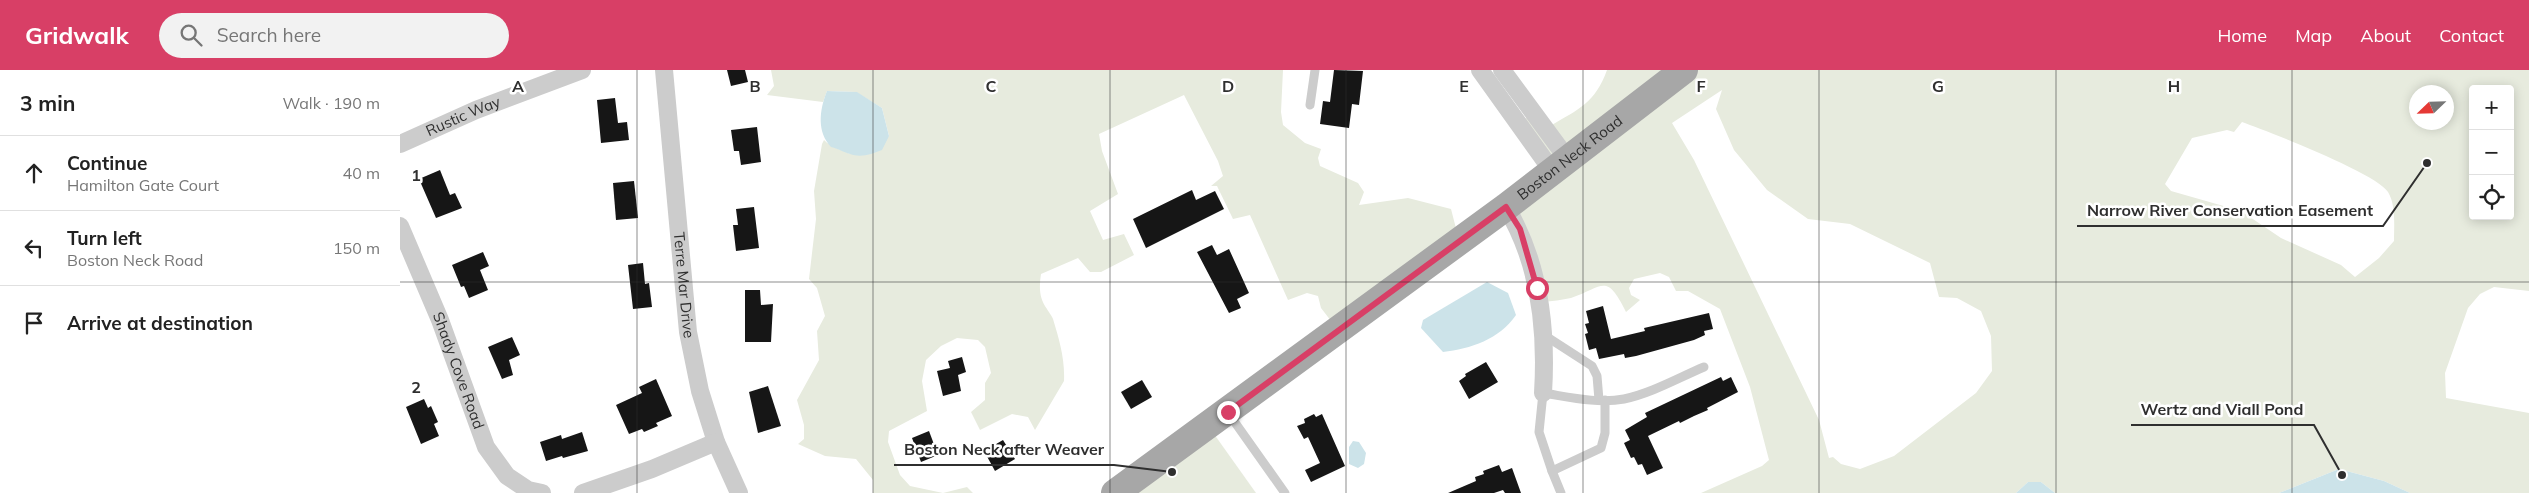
<!DOCTYPE html>
<meta charset="utf-8">
<style>
:root{--surface:#fff;--page:#f2f2f2;--text:#222;--muted:#767676;--line:#e0e0e0;--accent:#d83f66}
body{margin:0;font-family:Mulish,sans-serif;background:var(--page);color:var(--text)}
.controls{position:absolute;right:15px;top:15px;display:grid;overflow:hidden;border-radius:5px;box-shadow:0 2px 12px #0003}
.controls button{width:45px;height:45px;display:grid;place-items:center;padding:0;border:0;border-bottom:1px solid var(--line);background:var(--surface);color:var(--text);font:25px sans-serif}
.compass{position:absolute;left:2009px;top:15px;width:45px;height:45px;border-radius:50%;background:var(--surface);box-shadow:0 2px 12px #0003;rotate:247deg}
.stop{position:absolute;width:15px;height:15px;margin:-11px;border:4px solid #d83f66;border-radius:50%;background:#fff}
.stop.end{background:#d83f66;border-color:#fff;box-shadow:0 1px 5px #0008}
.list{margin:0;padding:0;list-style:none}
h2{display:flex;justify-content:space-between;align-items:center;height:65px;margin:0;padding:0 20px;font-size:21px}
h2 small{font-size:16px;font-weight:400;color:var(--muted)}
.list li{display:grid;grid-template-columns:32px 1fr auto;gap:15px;align-items:center;box-sizing:border-box;height:75px;padding:0 20px;border-top:1px solid var(--line)}
.list b{display:block;font-size:19px;white-space:nowrap}
.list p{margin:0;font-size:16px;white-space:nowrap;color:var(--muted)}
.list em{font-size:16px;font-style:normal;color:var(--muted)}
.icon{flex:none;width:28px;height:28px;fill:none;stroke:currentColor;stroke-width:2;stroke-linecap:round;stroke-linejoin:round}
.map{position:relative;flex:none;width:2129px;height:423px;overflow:hidden}
header{display:flex;align-items:center;gap:30px;box-sizing:border-box;height:70px;padding:0 25px;background:var(--accent);color:#fff}
header strong{font-size:24px}
nav{display:flex;gap:28px;margin-inline-start:auto;font-size:18px}
.search{width:350px;height:45px;background:var(--page);display:flex;align-items:center;gap:12px;box-sizing:border-box;padding:0 18px;border-radius:28px;color:var(--muted);font-size:19px}
main{display:flex}
aside{flex:1;background:var(--surface)}
.map>svg:first-child{display:block}
</style>
<header>
<strong>Gridwalk</strong>
<div class="search"><svg class="icon" aria-label="search" viewBox="0 0 24 24"><circle cx="10" cy="10" r="6"/><path d="M15 15l6 6"/></svg>Search here</div>
<nav><a>Home</a><a>Map</a><a>About</a><a>Contact</a></nav>
</header>
<main>
<aside>
<h2>3 min<small>Walk · 190 m</small></h2>
<ul class="list">
<li><svg class="icon" aria-label="ahead" viewBox="0 0 24 24"><path d="M12 20V5M6 11l6-6 6 6"/></svg><div><b>Continue</b><p>Hamilton Gate Court</p></div><em>40 m</em></li>
<li><svg class="icon" aria-label="left" viewBox="0 0 24 24"><path d="M17 20v-9H6M10 6l-5 5 5 5"/></svg><div><b>Turn left</b><p>Boston Neck Road</p></div><em>150 m</em></li>
<li><svg class="icon" aria-label="arrive" viewBox="0 0 24 24"><path d="M6 21V4h12l-3 4 3 4H6"/></svg><div><b>Arrive at destination</b></div></li>
</ul>
</aside>
<div class="map">
<svg width="2129" height="423" viewBox="0 0 2129 423">
<rect width="100%" height="100%" fill="#fff"/>
<g fill="#e7ebde" fill-rule="evenodd">
<path d="M371 0H883L881 42 883 55 905 73 921 79 918 88 920 96 958 113 964 122 959 135 1008 128 1051 139 1059 170 938 260 921 238 918 226 907 223 888 230 850 145 833 149 817 116H811L823 106 818 91 784 25 699 64 702 81 718 124 690 141 703 170 724 164 734 185 701 202H690L678 188 641 204C639 217 639 228 647 239 648 241 652 246 653 249 659 269 665 288 664 311L635 360 628 347 612 344 580 360 571 342 585 330V313L591 303 585 277 578 270 557 268 541 276 526 290 522 311 527 341 489 361 488 372 500 405 510 416 543 423 567 417 573 423H473V410L456 389 425 386 398 374 404 369V355L397 330 419 290 417 261 425 246 417 218 409 209 416 149 414 121 422 74 424 70C432 78 440 79 450 84L489 66 482 38 456 22 427 21 423 32 367 25 374 16Z"/>
<path d="M1207 0H2129V221L2094 217 2080 224 2068 238 2045 303 2046 328 2129 343V423H2010L1984 411 1939 399 1879 423H1655L1641 412H1628L1616 423H1301L1362 396 1369 390 1350 317 1320 239 1288 221H1276L1269 207 1260 203 1234 209 1229 218 1231 225 1240 230 1226 242C1206 202 1204 217 1171 228 1162 230 1152 231 1143 232L1111 136 1159 101 1125 49 1129 44 1150 56C1179 39 1195 33 1207 0ZM2073 19H2110V146H2073ZM1322 20 1316 39 1334 80 1367 120 1408 149 1450 154 1530 193 1539 227 1557 228 1581 241 1591 266 1592 301 1576 323 1494 386 1460 399 1441 394 1433 387 1429 388 1419 350 1294 90 1272 53ZM2016 22H2046V52H2016ZM1842 52C1867 61 1976 103 1988 122 1996 135 1994 156 1994 171L1979 188 1955 207 1941 195 1881 168 1841 141 1771 121 1765 114 1792 68 1827 60 1834 62Z"/>
<path d="M809 357 856 423H717Z"/>
</g>
<g fill="#cce3e9">
<path d="M427 21 457 22 482 38 489 66 482 80C472 84 461 88 450 84 443 82 439 79 431 77 417 62 419 41 427 21Z"/>
<path d="M1087 212 1108 223 1116 245C1100 269 1070 279 1043 282L1021 258 1023 250Z"/>
<path d="M953 371 959 372 966 383 964 394 958 398 949 394V377Z"/>
<path d="M1939 399 1984 411 2010 423H1879Z"/>
<path d="M1628 412H1641L1655 423H1616Z"/>
</g>
<g fill="#161616">
<path d="M327 0H345L348 12 331 16Z"/>
<path d="M934 0 963 1 959 35 952 34 949 58 920 54 923 31 930 32Z"/>
<path d="M215 28 218 53 227 52 229 70 201 73 197 30Z"/>
<path d="M357 57 361 92 341 95 339 81H334L331 60Z"/>
<path d="M40 100 50 125 55 123 62 138 36 148 19 109Z"/>
<path d="M234 111 238 148 216 150 213 113Z"/>
<path d="M792 120 796 130 815 121 824 139 746 178 733 149Z"/>
<path d="M354 137 359 178 336 181 333 155H338L336 139Z"/>
<path d="M812 175 817 185 829 179 849 223 837 229 841 238 829 243 797 182Z"/>
<path d="M83 182 89 196 80 200 88 220 69 228 64 216 61 217 52 195Z"/>
<path d="M243 193 245 214 249 213 252 237 233 239 228 195Z"/>
<path d="M345 220H360L361 235 373 234 371 272H345Z"/>
<path d="M1203 236 1211 269 1245 261 1244 258 1309 243 1313 259 1304 261 1305 265 1294 270 1236 286 1225 288 1224 284 1199 289 1196 278 1189 280 1185 264 1188 263 1185 254 1189 253 1186 241Z"/>
<path d="M112 267 120 285 109 290 113 305 102 309 88 277Z"/>
<path d="M562 287 566 302 558 305 561 321 543 326 537 301 550 298 548 291Z"/>
<path d="M1086 292 1098 312 1069 329 1059 311 1066 306 1065 304Z"/>
<path d="M1321 307 1323 311 1331 307 1338 322 1307 338 1308 340 1294 346 1280 353 1279 351 1248 366 1263 398 1247 405 1242 394 1238 395 1234 387 1231 388 1224 373 1230 370 1225 360 1247 347 1245 343Z"/>
<path d="M256 309 272 346 256 353 258 356 244 362 242 359 229 364 216 335 242 323 239 317Z"/>
<path d="M742 310 752 327 731 339 721 322Z"/>
<path d="M368 316 381 356 358 363 349 322Z"/>
<path d="M24 329 28 338 31 336 38 352 34 354 39 366 21 374 6 337Z"/>
<path d="M914 344 916 347 922 344 945 396 911 412 905 400 920 393 908 367 904 369 897 356 905 353 904 349Z"/>
<path d="M529 361 538 385 521 392 512 368Z"/>
<path d="M182 362 188 381 163 388 162 386 146 391 140 372 161 365 162 369Z"/>
<path d="M603 370 615 389 595 401 584 381Z"/>
<path d="M1099 395 1102 402 1112 398 1121 423H1105L1103 420 1094 423H1048L1076 411 1075 407 1084 404 1083 401Z"/>
</g>
<g fill="none" stroke-linecap="round" stroke-linejoin="round">
<g stroke="#ccc" stroke-width="9">
<path d="M910 35 915 0"/>
<path d="M1144 265 1192 296 1197 306 1199 330"/>
<path d="M829 344 885 423"/>
<path d="M1152 401 1139 362 1143 323C1169 327 1198 334 1224 329 1252 323 1278 308 1304 297"/>
<path d="M1161 423 1152 401 1201 378 1205 363V330"/>
</g>
<g stroke="#ccc" stroke-width="18">
<path id="s1" d="M264 0 288 262 300 321 316 372 339 423"/>
<path d="M1080 0 1153 102"/>
<path d="M1102 0 1169 91"/>
<path id="s2" d="M0 74 76 40 182 0"/>
<path d="M1106 137C1140 193 1147 259 1143 323"/>
<path id="s3" d="M0 156 40 250 86 377 107 406 128 420 142 423"/>
<path d="M183 423 252 399 316 372"/>
</g>
<path stroke="#a7a7a7" stroke-width="28" id="s4" d="M715 423 1106 137 1284 0"/>
</g>
<g fill="none" stroke-linecap="round" stroke-linejoin="round">
<path stroke="#d83f66" stroke-width="6" d="M828 342 1106 137 1120 159 1137 218"/>
</g>
<path fill="none" stroke="#2f2f2f" stroke-width="1" stroke-opacity="0.55" d="M237 0V423M473 0V423M710 0V423M946 0V423M1183 0V423M1419 0V423M1656 0V423M1892 0V423M0 212H2129"/>
<g text-anchor="middle" stroke-width="5" stroke-linejoin="round" paint-order="stroke">
<g font-size="15" fill="#2f2f2f" stroke="#fff">
<text dy="5" stroke="none"><textPath href="#s2" startOffset="69">Rustic Way</textPath></text>
<text dy="5" stroke="none"><textPath href="#s4" startOffset="565">Boston Neck Road</textPath></text>
<text dy="5" stroke="none"><textPath href="#s1" startOffset="216">Terre Mar Drive</textPath></text>
<text dy="5" stroke="none"><textPath href="#s3" startOffset="156">Shady Cove Road</textPath></text>
</g>
</g>
<g font-size="16" text-anchor="middle" font-weight="bold" fill="#2f2f2f" stroke="#fff" stroke-width="5" stroke-linejoin="round" paint-order="stroke">
<text x="118" y="22">A</text>
<text x="355" y="22">B</text>
<text x="591" y="22">C</text>
<text x="828" y="22">D</text>
<text x="1064" y="22">E</text>
<text x="1301" y="22">F</text>
<text x="1538" y="22">G</text>
<text x="1774" y="22">H</text>
<text x="16" y="111">1</text>
<text x="16" y="323">2</text>
</g>
<path fill="none" stroke="#2f2f2f" stroke-width="2" d="M2027 93L1983 156H1677M1942 405L1914 355H1731M772 402L714 395H494"/>
<g fill="#2f2f2f" stroke="#fff" stroke-width="2">
<circle cx="2027" cy="93" r="5"/>
<circle cx="1942" cy="405" r="5"/>
<circle cx="772" cy="402" r="5"/>
</g>
<g font-size="16" text-anchor="middle" font-weight="bold" fill="#2f2f2f" stroke="#fff" stroke-width="5" stroke-linejoin="round" paint-order="stroke">
<text x="1830" y="146">Narrow River Conservation Easement</text>
<text x="1822" y="345">Wertz and Viall Pond</text>
<text x="604" y="385">Boston Neck after Weaver</text>
</g>
</svg>
<div class="controls">
<button>+</button>
<button>−</button>
<button><svg class="icon" aria-label="locate" viewBox="0 0 24 24"><circle cx="12" cy="12" r="6"/><path d="M12 2v4M12 18v4M2 12h4M18 12h4"/></svg></button>
</div>
<svg class="compass" viewBox="-18 -18 36 36"><path d="M0-13l5 13h-10z" fill="#e53935"/><path d="M0 13l5-13h-10z" fill="#767676"/></svg>
<div class="stop" style="left:1137px;top:218px"></div>
<div class="stop end" style="left:828px;top:342px"></div>
</div>
</main>
